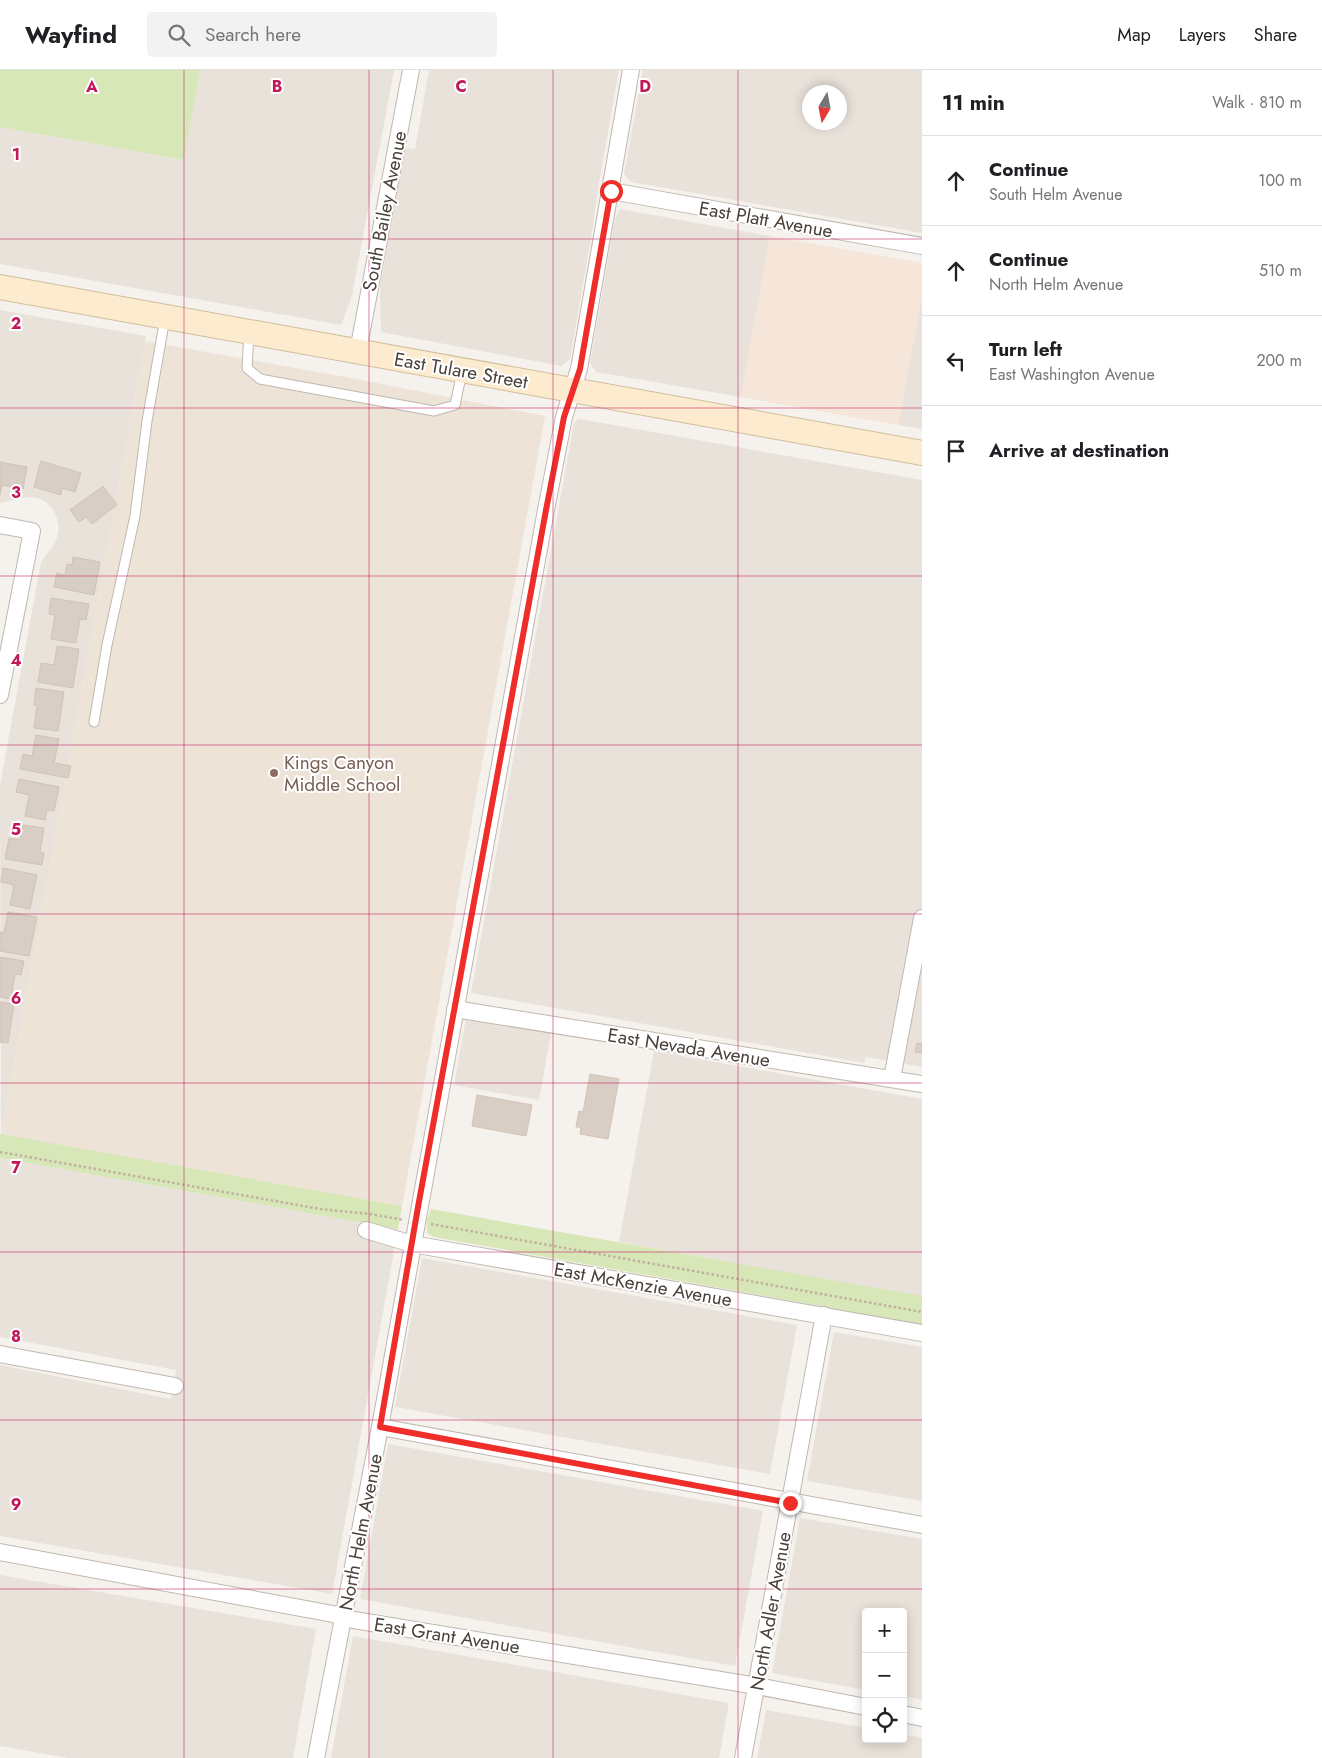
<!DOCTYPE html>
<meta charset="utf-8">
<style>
:root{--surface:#fff;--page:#f2f2f2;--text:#202124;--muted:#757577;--line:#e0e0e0}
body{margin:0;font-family:Jost,sans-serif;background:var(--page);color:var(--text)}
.controls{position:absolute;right:15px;bottom:15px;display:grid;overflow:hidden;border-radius:5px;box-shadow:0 2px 12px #0003}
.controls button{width:45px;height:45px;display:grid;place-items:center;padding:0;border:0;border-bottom:1px solid var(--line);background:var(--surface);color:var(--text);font:25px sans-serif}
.compass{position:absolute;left:802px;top:15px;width:45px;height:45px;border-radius:50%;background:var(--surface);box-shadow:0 2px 12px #0003;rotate:190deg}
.stop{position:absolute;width:15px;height:15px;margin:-11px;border:4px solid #ef2d29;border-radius:50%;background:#fff}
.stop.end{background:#ef2d29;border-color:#fff;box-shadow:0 1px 5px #0008}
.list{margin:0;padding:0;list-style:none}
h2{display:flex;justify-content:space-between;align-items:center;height:65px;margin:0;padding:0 20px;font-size:21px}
h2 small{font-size:16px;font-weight:400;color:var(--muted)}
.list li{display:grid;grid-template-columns:32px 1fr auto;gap:15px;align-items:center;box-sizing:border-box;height:90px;padding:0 20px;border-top:1px solid var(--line)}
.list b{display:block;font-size:19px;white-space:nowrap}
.list p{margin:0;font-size:16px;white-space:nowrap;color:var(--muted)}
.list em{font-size:16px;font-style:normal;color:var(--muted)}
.icon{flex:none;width:28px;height:28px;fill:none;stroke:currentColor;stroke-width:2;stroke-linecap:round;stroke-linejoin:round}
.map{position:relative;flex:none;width:922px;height:1688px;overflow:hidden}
header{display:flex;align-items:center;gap:30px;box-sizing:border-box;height:70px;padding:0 25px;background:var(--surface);border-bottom:1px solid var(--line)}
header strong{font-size:24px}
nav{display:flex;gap:28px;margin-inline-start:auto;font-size:18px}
.search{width:350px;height:45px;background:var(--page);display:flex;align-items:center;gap:12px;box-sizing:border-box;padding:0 18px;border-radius:5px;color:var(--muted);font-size:19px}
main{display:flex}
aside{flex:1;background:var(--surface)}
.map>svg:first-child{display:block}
</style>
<header>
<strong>Wayfind</strong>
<div class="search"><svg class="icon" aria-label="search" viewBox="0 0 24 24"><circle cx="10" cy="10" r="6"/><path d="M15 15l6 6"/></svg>Search here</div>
<nav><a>Map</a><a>Layers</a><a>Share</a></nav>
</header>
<main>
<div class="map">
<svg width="922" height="1688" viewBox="0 0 922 1688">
<rect width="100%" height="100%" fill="#f5f1ec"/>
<g fill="#e9e2da" fill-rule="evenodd">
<path d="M200 0H394L352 226 341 255 0 194V57L184 90Z"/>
<path d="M429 0H619L599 113 591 168 570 289 561 296 381 262 380 216 386 183 405 78 415 79Z"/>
<path d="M643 0H922V163L631 112 624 104ZM809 22H839V52H809Z"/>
<path d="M620 139 770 166 741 327 596 302 590 293 615 149Z"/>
<path d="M922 225V359L898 355Z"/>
<path d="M0 240 146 266 1 1065 0 715 41 492 53 476 57 468 59 458 57 448 53 439 46 432 37 428 27 427 0 433Z"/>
<path d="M580 349 922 410V997L866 987 864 993 471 923 574 353 577 350Z"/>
<path d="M466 948 551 963 539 1030 454 1015Z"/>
<path d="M654 981 922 1029V1227L619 1172Z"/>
<path d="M0 1088 398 1159 332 1524 0 1466V1295L171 1329 176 1300 0 1267Z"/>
<path d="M422 1188 797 1255 770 1404 395 1337Z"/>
<path d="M834 1262 922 1277V1431L807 1411Z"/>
<path d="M388 1374 763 1441 735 1596 360 1529Z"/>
<path d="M800 1448 922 1469V1630L903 1626V1542H866V1620L772 1603Z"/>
<path d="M0 1505 316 1559 293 1688H68L0 1676Z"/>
<path d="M353 1566 729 1633 719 1688H331Z"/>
<path d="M766 1640 866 1658V1669H903V1664L922 1668V1688H757Z"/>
</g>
<path fill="#f5e6d9" d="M770 166 922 193V225L898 355 741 327Z"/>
<path fill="#ede4d7" d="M145 271 351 308 545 346 402 1136 1 1065Z"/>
<g fill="#d7e7b7">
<path d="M0 0H200L184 90 0 57Z"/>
<path d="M0 1064 402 1136 398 1159 0 1088Z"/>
<path d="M431 1139 922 1226V1254L434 1167 427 1163V1150Z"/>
</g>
<g fill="#d9cec5" stroke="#d1c2b5">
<path d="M41 391 81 403 75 422 62 418 61 425 34 417Z"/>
<path d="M0 392 27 397 23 419 2 415 0 425Z"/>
<path d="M103 416 117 435 92 454 86 447 79 452 70 440Z"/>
<path d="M73 487 100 492 94 525 54 517 57 503 65 505 67 494 72 495Z"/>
<path d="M51 528 89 534 86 550 80 549 76 573 51 569 55 545 49 544Z"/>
<path d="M57 576 79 579 73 618 38 612 41 593 54 595Z"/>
<path d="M36 618 64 622 58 661 34 658 37 635H34Z"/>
<path d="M36 665 59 669 54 693 71 696 68 708 20 699 23 684 32 686Z"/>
<path d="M19 709 59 717 54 741 47 740 45 750 25 746 29 725 16 722Z"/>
<path d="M23 755 44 758 40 782 44 783 42 795 5 789 9 768 20 770Z"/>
<path d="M3 798 37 805 30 839 10 835 14 815 1 812Z"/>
<path d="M8 842 37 847 29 886 0 881V862L4 863Z"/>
<path d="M0 887 24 891 21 905 15 904 11 929 0 927Z"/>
<path d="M0 932 14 934 8 973 0 972Z"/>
<path d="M917 973 922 974V983L915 982Z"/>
<path d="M590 1004 619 1009 608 1069 580 1064 581 1057H576L579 1041 583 1042Z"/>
<path d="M477 1025 532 1035 526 1066 472 1056Z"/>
</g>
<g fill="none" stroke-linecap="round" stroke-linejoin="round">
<defs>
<g id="service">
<path d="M249 263 247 298 260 309 434 341 455 335 462 302"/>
<path d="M94 652 107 575 135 446 147 351 165 248"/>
</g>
<g id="minor">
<path d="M611 121 922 176"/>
<path d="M358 281 411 0"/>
<path d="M0 455 32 461 0 625"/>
<path d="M455 939 922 1014"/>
<path d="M892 1009 922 848"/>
<path d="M366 1160 412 1174 922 1263"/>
<path d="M0 1284 175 1316"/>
<path d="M380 1357 922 1455"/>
<path d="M0 1482 333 1544 354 1550 757 1616 866 1637"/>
<path d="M903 1644 922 1648"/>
<path d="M316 1688 380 1357 546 440 564 347 579 299 631 0"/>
<path d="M743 1688 824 1245"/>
</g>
<path id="secondary" d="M0 217 922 383"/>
</defs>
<use href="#service" stroke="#c0b8af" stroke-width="11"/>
<use href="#minor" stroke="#c0b8af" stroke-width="18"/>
<use href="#secondary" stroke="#d2be9e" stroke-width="26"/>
<g stroke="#c1b1a0" stroke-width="2.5" stroke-dasharray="2.5 2.5" stroke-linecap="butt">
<path d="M0 1082 320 1139 370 1144 404 1150"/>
<path d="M431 1154 922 1242"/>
</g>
<use href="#service" stroke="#fff" stroke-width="9"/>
<use href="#minor" stroke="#fff" stroke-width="16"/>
<use href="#secondary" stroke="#fcebcf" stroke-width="24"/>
</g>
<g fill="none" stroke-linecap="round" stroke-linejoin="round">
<path stroke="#ef2d29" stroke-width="6" d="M611 121 580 299 564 347 546 440 418 1137 380 1357 790 1433"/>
</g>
<path fill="none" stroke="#c2185b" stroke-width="1" stroke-opacity="0.55" d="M184 0V1688M369 0V1688M553 0V1688M738 0V1688M0 169H922M0 338H922M0 506H922M0 675H922M0 844H922M0 1013H922M0 1182H922M0 1350H922M0 1519H922"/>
<circle fill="#8d6e63" stroke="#fff" stroke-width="2" cx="274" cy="703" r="5"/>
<g text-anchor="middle" stroke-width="4" stroke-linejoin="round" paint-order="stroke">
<g font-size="19" fill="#49413a" stroke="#fff">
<text transform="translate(384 141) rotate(-79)" y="7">South Bailey Avenue</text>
<text transform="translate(766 149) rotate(10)" y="7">East Platt Avenue</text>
<text transform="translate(461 300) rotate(10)" y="7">East Tulare Street</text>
<text transform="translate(689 977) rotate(9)" y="7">East Nevada Avenue</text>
<text transform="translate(643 1214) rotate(10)" y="7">East McKenzie Avenue</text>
<text transform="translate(360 1462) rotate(-79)" y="7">North Helm Avenue</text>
<text transform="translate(770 1541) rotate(-80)" y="7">North Adler Avenue</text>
<text transform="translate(447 1565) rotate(9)" y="7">East Grant Avenue</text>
</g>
<g font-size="19" fill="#785e54" stroke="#fff" text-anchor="start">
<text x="284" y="699">Kings Canyon<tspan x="284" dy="22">Middle School</tspan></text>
</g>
</g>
<g font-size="16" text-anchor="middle" font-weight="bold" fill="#c2185b" stroke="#fff" stroke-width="4" stroke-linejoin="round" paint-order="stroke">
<text x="92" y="22">A</text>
<text x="277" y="22">B</text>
<text x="461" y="22">C</text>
<text x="645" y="22">D</text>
<text x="16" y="90">1</text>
<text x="16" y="259">2</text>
<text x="16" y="428">3</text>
<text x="16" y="596">4</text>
<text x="16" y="765">5</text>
<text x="16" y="934">6</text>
<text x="16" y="1103">7</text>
<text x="16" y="1272">8</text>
<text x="16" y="1440">9</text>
</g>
</svg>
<div class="controls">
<button>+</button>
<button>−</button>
<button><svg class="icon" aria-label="locate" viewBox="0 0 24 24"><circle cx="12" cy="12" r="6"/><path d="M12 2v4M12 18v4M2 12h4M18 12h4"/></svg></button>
</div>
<svg class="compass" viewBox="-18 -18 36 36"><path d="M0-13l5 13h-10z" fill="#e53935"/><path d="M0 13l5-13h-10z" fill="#757577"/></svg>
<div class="stop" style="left:611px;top:121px"></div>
<div class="stop end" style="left:790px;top:1433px"></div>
</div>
<aside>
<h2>11 min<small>Walk · 810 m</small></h2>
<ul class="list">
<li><svg class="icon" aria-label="ahead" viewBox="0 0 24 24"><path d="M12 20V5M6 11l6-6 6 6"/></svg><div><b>Continue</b><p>South Helm Avenue</p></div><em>100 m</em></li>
<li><svg class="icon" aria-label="ahead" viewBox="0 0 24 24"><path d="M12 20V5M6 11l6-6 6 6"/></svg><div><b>Continue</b><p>North Helm Avenue</p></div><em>510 m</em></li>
<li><svg class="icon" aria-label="left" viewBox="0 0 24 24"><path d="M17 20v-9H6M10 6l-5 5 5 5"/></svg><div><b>Turn left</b><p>East Washington Avenue</p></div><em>200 m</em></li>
<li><svg class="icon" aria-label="arrive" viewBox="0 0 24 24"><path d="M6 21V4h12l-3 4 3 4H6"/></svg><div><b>Arrive at destination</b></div></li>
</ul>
</aside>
</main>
